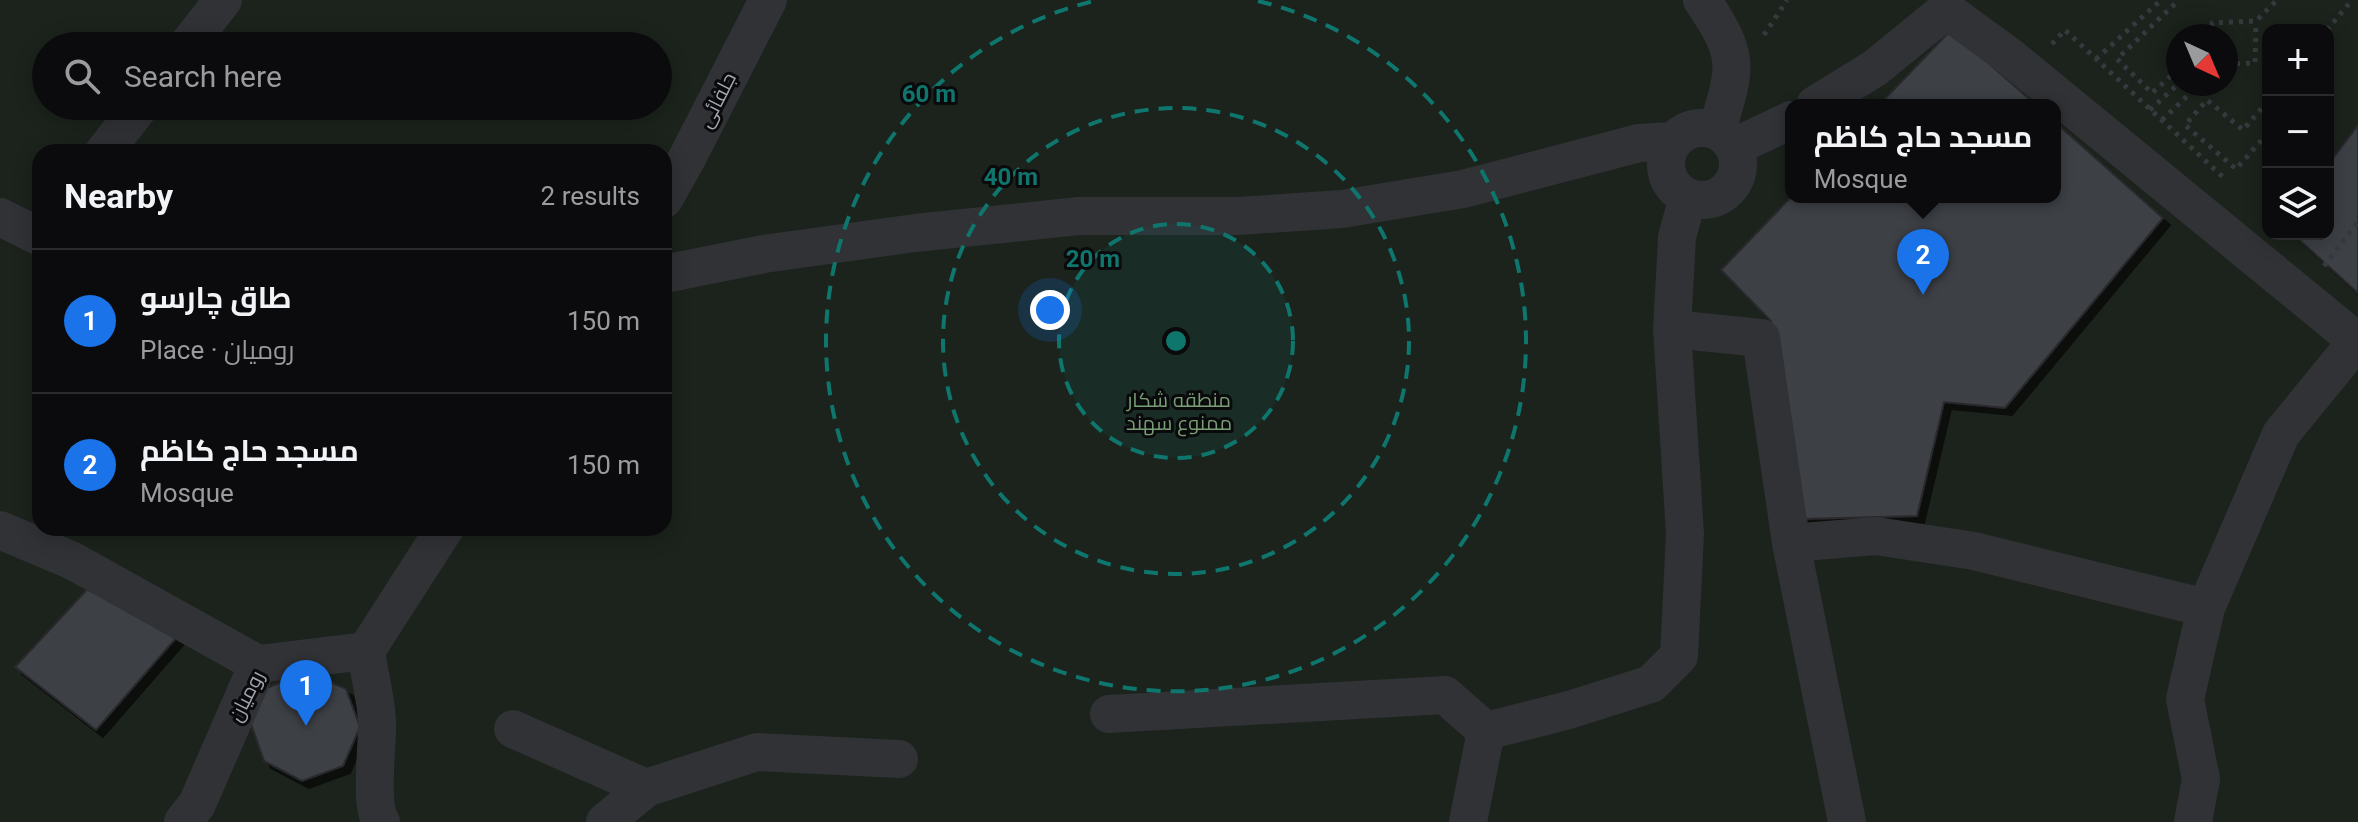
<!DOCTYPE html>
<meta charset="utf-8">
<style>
:root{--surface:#0b0b0d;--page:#141416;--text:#f1f3f6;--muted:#9a9b9d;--line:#2b2b2e;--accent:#1a73e8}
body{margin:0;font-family:Roboto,Cairo,sans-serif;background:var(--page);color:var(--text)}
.controls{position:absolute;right:24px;top:24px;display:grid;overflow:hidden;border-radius:16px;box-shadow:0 4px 20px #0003}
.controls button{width:72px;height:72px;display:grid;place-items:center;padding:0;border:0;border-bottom:2px solid var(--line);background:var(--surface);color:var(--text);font:40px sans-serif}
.compass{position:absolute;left:2166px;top:24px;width:72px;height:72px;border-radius:50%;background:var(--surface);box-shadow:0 4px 20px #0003;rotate:136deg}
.you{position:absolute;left:1050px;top:310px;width:28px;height:28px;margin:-20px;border:6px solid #fff;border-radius:50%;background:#1a73e8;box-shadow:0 0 0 12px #1a73e833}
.badge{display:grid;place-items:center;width:52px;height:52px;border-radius:50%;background:var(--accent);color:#fff;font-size:26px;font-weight:700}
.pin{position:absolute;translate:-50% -66px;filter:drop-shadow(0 2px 4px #0008)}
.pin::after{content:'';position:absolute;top:42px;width:28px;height:24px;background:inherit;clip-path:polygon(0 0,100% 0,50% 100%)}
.popup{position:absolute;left:1785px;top:99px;width:276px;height:104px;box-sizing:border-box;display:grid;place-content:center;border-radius:16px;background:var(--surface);filter:drop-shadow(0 2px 6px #0005);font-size:26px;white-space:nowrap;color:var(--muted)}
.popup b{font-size:30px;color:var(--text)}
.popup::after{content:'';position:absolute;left:50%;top:100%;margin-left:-16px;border:16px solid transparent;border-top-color:var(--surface)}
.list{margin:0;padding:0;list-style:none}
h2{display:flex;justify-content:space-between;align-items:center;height:104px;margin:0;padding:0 32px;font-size:34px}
h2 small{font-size:26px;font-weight:400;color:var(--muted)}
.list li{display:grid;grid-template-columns:52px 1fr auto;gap:24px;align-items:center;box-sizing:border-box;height:144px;padding:0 32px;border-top:2px solid var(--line)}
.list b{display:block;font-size:30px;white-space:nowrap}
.list p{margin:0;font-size:26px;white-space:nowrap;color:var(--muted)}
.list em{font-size:26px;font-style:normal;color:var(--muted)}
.icon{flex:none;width:44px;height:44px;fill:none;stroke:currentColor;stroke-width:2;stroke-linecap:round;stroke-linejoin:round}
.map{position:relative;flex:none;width:2358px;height:822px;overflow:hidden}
.search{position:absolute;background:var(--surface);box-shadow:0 4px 20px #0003;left:32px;top:32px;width:640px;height:88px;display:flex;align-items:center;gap:20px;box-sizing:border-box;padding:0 28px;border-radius:44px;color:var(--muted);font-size:30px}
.panel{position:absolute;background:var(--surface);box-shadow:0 4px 20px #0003;left:32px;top:144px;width:640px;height:392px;border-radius:24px}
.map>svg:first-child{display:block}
</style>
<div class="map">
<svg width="2358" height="822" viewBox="0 0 2358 822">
<defs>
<filter id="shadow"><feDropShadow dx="7" dy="7" stdDeviation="0" flood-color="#0009"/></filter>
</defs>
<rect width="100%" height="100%" fill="#0f0f11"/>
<path fill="#1b231c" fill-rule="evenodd" d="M0 0H2358V822H0ZM2268 30H2328V234H2268ZM2178 36H2226V84H2178ZM46 46H658V106H46ZM1791 105H2055V197H1791ZM40 152H664V528H40Z"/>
<g fill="#3e3f44" stroke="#29292d" stroke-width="2" filter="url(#shadow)">
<path d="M1951 30 2036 105H1879Z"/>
<path d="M2055 122 2163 218 2005 408 1944 402 1917 516 1803 519 1771 321 1721 270 1791 197H2055Z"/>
<path d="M2358 125V293L2293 234H2328V165Z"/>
<path d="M94 582 177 637 96 730 15 667Z"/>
<path d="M306 671 346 689 360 727 343 766 302 781 264 761 251 724 267 688Z"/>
</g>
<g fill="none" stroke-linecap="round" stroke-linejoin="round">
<g stroke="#36393d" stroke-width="5" stroke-dasharray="4 6" stroke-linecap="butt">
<path d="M2327 30 2352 0"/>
<path d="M1764 35 1787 0"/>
<path d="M2212 36V23L2256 21 2277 0"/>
<path d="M2052 44 2065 30 2225 179"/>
<path d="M2096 59 2161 0"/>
<path d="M2226 64 2255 63 2256 22"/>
<path d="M2178 77 2174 73 2152 93 2117 59 2179 0"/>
<path d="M2268 101 2243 130 2207 100 2185 125 2236 169 2268 133"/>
<path d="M2150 110 2178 84"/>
<path d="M2162 120 2200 84"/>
<path d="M2324 266 2358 222"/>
</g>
<g stroke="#303236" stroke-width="38">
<path d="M1702 0C1741 57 1736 67 1717 130"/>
<path d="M187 46 223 0"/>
<path d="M1815 105 1875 68 1946 10 2009 56 2358 342"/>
<circle cx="1702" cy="164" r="36"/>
<path d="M1734 147 1791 120"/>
<path d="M104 152 140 106"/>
<path d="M1688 197 1677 237 1672 329 1761 338 1791 543 1847 822"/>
<path d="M664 199 686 160 768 0"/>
<path d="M0 217 40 237"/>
<path d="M664 274 764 254 915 233 1079 216H1238L1342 209 1463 189 1639 143 1673 141"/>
<path d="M0 530 73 561 258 664"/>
<path d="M1791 543 1876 536 1974 551 2206 608"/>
<path d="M366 651C369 674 376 698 377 721 378 744 369 804 381 822"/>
<path d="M1109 714 1445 695 1486 731"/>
<path d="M513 729 646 788"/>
<path d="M183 822 197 804 258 664 366 651 445 528"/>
<path d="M605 822 646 788 757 752 899 759"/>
<path d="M1468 822 1486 731 1569 710 1651 684 1679 656 1685 534 1672 329"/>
<path d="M2193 822 2201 779 2185 699 2206 608 2281 434 2357 341"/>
</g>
</g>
<circle cx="1176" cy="341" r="117" fill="#0f766e" fill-opacity=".12"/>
<g fill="none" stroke="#0f766e" stroke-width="4" stroke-dasharray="14 10">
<circle cx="1176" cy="341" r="117"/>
<circle cx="1176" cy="341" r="233"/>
<path d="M1258 1A350 350 0 1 1 1094 1"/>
</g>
<g text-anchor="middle" stroke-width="6" stroke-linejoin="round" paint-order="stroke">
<g font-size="20" fill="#a0a7b2" stroke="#0a0a0c">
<text transform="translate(717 100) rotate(-63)" y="7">جلفائی</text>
<text transform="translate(246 696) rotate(-63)" y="7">رومیان</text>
</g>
<g font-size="20" fill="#789e75" stroke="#0a0a0c">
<text x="1179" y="407">منطقه شکار<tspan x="1179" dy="23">ممنوع سهند</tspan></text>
</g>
</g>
<circle cx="1176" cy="341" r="12" fill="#0f766e" stroke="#0a0a0c" stroke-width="4"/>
<g font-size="24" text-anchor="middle" font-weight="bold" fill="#0f766e" stroke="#0a0a0c" stroke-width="6" stroke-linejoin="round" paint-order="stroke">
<text x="929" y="102">60 m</text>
<text x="1011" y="185">40 m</text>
<text x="1093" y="267">20 m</text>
</g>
</svg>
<div class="controls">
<button>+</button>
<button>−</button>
<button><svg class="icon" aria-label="layers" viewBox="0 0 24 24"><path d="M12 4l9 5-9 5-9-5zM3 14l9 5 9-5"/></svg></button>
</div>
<svg class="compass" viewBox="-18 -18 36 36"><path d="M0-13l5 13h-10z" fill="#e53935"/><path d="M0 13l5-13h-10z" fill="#9a9b9d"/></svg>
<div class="you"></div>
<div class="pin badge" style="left:306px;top:726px">1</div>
<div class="pin badge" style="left:1923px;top:295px">2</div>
<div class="popup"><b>مسجد حاج کاظم</b>Mosque</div>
<div class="search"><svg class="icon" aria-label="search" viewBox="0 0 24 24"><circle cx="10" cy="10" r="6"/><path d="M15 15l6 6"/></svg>Search here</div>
<section class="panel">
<h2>Nearby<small>2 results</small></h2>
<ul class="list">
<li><span class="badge">1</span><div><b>طاق چارسو</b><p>Place · رومیان</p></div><em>150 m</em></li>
<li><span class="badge">2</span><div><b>مسجد حاج کاظم</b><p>Mosque</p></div><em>150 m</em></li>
</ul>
</section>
</div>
